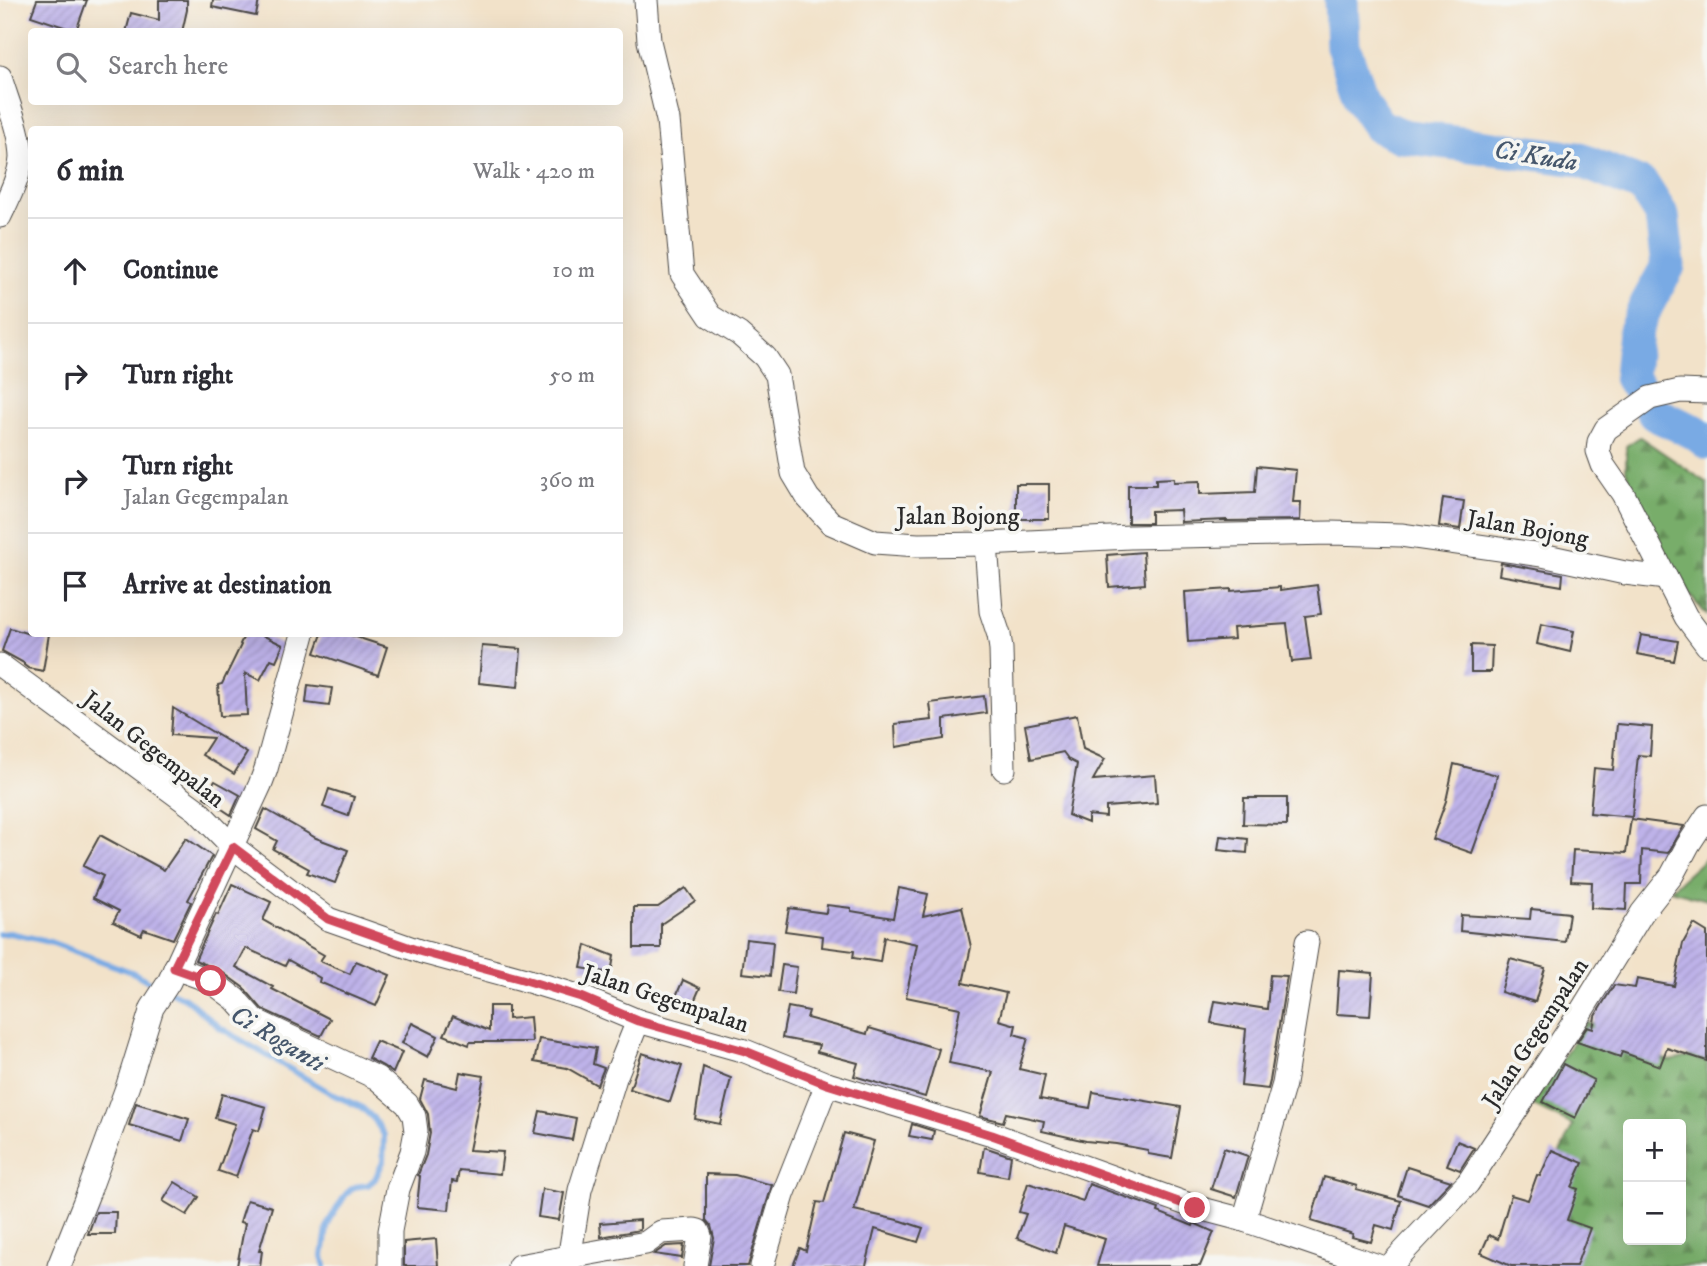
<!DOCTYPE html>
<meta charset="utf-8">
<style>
:root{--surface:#fff;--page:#f2f2f3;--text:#2b2b33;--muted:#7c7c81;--line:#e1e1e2}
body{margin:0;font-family:"IM FELL DW Pica",serif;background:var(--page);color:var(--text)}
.controls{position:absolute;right:21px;bottom:21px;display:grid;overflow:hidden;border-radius:7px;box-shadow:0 7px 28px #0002}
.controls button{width:63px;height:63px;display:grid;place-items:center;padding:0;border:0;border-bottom:2px solid var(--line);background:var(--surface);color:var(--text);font:35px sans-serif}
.stop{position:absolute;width:21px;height:21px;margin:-16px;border:5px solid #d1495b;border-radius:50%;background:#fff}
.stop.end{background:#d1495b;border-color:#fff;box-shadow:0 2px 7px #0008}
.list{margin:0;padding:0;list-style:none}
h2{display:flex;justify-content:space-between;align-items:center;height:91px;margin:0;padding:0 28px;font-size:30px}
h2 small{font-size:23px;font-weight:400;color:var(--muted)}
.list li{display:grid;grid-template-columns:46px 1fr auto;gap:21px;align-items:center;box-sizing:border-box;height:105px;padding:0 28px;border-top:2px solid var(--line)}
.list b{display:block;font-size:26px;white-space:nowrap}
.list p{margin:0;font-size:23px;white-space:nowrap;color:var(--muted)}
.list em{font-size:23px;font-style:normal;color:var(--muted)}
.icon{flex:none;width:38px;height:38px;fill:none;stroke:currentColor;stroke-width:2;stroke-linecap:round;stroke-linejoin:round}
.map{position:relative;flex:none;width:1707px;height:1266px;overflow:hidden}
.search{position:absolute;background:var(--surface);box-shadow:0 7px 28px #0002;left:28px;top:28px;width:595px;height:77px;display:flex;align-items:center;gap:18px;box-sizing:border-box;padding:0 24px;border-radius:7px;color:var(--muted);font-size:26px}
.panel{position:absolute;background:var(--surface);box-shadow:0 7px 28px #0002;left:28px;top:126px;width:595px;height:511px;border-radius:7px}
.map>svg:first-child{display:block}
</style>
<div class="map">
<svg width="1707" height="1266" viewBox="0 0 1707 1266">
<defs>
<pattern id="forest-firs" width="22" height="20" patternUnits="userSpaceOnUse" patternTransform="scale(1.75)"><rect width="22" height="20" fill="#78ad6a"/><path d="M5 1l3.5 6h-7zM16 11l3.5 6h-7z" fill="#638d57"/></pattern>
<pattern id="building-hatch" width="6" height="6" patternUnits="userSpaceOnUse" patternTransform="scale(1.75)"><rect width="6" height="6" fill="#beb2e9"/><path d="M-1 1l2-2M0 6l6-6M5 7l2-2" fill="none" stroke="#a399c8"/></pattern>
</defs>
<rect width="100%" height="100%" fill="#f6f6f2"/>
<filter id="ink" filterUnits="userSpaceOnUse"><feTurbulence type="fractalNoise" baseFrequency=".0143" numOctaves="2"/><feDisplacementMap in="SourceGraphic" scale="14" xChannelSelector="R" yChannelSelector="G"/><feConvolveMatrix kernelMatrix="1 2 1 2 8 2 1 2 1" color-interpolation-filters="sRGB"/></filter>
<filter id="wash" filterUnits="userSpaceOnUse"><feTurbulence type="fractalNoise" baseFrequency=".00686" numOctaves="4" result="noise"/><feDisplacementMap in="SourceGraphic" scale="28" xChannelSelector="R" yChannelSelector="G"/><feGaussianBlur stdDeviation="1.57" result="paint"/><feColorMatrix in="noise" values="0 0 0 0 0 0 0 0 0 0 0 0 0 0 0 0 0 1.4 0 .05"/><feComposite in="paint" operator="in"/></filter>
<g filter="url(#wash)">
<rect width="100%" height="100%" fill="#f2e2c9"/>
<g fill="url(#forest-firs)" stroke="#526c4a" stroke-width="2" fill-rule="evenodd">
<path d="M1640 437 1707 483V615L1676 580 1643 513 1626 471V446Z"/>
<path d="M1707 857V900L1670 890Z"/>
<path d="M1586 1022 1640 1038 1637 1051 1670 1061 1707 1053V1266H1537L1546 1183 1573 1125 1532 1105ZM1628 1124H1681V1240H1628Z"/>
</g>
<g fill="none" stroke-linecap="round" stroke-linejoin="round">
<g stroke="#79aae4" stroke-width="6">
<path d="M0 934 10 933 50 942 134 973 159 987"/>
<path d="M169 991 185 998 219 1027 334 1095 361 1107 374 1119 384 1135 383 1162 375 1179 368 1185 354 1187 346 1194 331 1218 327 1228 323 1256 325 1266"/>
</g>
<path stroke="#79aae4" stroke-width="35" d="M1341 0 1343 46 1361 100 1379 126 1401 136 1578 159 1643 186 1662 216 1668 266 1647 304 1635 331 1631 377 1655 414 1694 432 1707 442"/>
</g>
<g id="blocks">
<g fill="url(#building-hatch)">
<path d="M37 0H87L76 31 31 16Z"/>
<path d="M159 0H187V10L182 32H126L131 13 159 20Z"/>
<path d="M213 0H259L256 16 212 7Z"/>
<path d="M1257 466 1296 470 1293 502H1301L1300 520 1226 521V520L1181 522 1180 510 1151 511V523H1128V485H1156V479L1174 478V482L1200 481V494L1255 492Z"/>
<rect x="1016" y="484" width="33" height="35"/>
<path d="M1443 498 1464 501 1460 529 1439 526Z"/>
<path d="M1143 552 1145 584 1109 587 1107 555Z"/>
<path d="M1501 563 1563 574 1562 586 1499 575Z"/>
<path d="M1317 585 1321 614 1305 616 1311 660 1292 662 1287 624 1233 628 1234 639 1188 642 1185 592 1231 589V591L1280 587V590Z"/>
<path d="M1541 624 1574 631 1570 652 1537 644Z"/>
<path d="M10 628 29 634H49L43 671 28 668 24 665V663L2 651Z"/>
<path d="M245 634H260L283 645 276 661 271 659 260 680 245 673 247 715 220 716 218 685 222 684 241 645 240 644Z"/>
<path d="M322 634H347L387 647 378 675 315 653Z"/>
<path d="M1641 635 1678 641 1674 661 1637 654Z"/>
<path d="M1471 645 1492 646 1491 672H1471Z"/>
<path d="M482 646 521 649 518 687 479 683Z"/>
<path d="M308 685 332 688 329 706 306 703Z"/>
<path d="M984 696 986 713 944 719V739L896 747 895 724 932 720 930 703Z"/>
<path d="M173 708 247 753 234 774 202 755 213 738 171 735Z"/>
<path d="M1077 715 1083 749 1105 759 1093 780 1155 775 1157 803 1106 807V817L1088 815V823L1068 815 1077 764 1069 760 1063 752 1031 759 1025 725Z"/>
<path d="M1617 724 1652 727 1650 756 1638 755 1632 817 1590 813 1594 768 1613 770Z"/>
<path d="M1454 764 1497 775 1492 797 1472 853 1432 839 1446 801Z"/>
<path d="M215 781 240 795 231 815 204 797Z"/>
<path d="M329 789 354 797 348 816 323 807Z"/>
<path d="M1244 798H1287V825L1243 824Z"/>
<path d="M265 809 316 838 348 850 335 883 307 873 309 869 273 849 277 841 256 829Z"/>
<path d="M1631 819 1684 826 1668 853 1642 850 1641 884H1627L1626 910 1591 908 1592 882 1571 881 1573 850 1626 853Z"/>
<path d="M100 835 164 870 186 838 212 856 188 900 191 902 173 939 144 929 141 935 113 922 119 911 93 898 103 876 83 866Z"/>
<path d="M1220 836 1248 839 1247 853 1218 850Z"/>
<path d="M232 884 271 902 263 920 324 955 320 961 350 974 356 961 390 975 376 1006 319 982 320 978 288 960 285 966 246 948 236 967 273 987 272 989 330 1019 321 1036 262 1009 244 988 219 970 195 960 216 914 218 915Z"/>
<path d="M686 888 695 901 661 924V948H634V907H658Z"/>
<path d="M899 888 928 894 923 916 962 907 971 947 963 983 1006 993 999 1020 1016 1025 1014 1034 1028 1038 1019 1069 1045 1075 1040 1099 1090 1108 1093 1092 1181 1107 1172 1158 1148 1154V1150L1116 1144 1086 1141 1042 1131 1044 1121 1006 1113 1003 1122 980 1116 993 1072 949 1063 960 1008 906 997 917 944 884 937 880 962 853 958 854 951 822 947 823 936 785 931 789 908 826 913 827 905 851 908V911L893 918Z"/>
<path d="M1531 909 1569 913 1565 942 1460 931 1461 915 1530 919Z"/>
<path d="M1694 924 1707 932V1061L1667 1048 1660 1066 1622 1052 1620 1057 1577 1042 1587 1027 1593 1029 1595 1016 1614 985 1635 988 1637 979 1674 986 1683 943Z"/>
<path d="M746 939 773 942 770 976 742 973Z"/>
<path d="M586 945 614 956 611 973 581 968Z"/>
<path d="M1510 959 1545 968 1535 1002 1501 992Z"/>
<path d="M782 965 797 967 793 994 778 992Z"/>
<path d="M1339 970 1373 973 1370 1016 1336 1014Z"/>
<path d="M1270 975 1287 976 1270 1081 1268 1089 1241 1086 1246 1029 1211 1023 1215 1001 1267 1009Z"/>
<path d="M683 980 700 988 693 1004 676 996Z"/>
<path d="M489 1006H508V1019L530 1017 532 1042H470L469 1045 444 1035 453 1016 489 1031Z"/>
<path d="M788 1007 809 1011 807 1018 867 1034 869 1028 939 1049 925 1097 854 1076 858 1063 817 1052 819 1045 782 1038Z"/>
<path d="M412 1023 438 1036 428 1057 402 1043Z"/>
<path d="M539 1039 596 1048 593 1064 604 1068 597 1085 567 1068 534 1062Z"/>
<path d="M376 1041 402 1052 393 1073 383 1066 368 1058Z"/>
<path d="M642 1053 682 1066 670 1102 630 1089Z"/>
<path d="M1563 1064 1594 1080 1575 1118 1543 1102Z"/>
<path d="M703 1067 731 1078 720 1124 695 1119Z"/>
<path d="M460 1072 484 1076 469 1150 503 1152 500 1174 459 1170 457 1182 452 1181 449 1210 417 1207 420 1176 418 1175 426 1155 430 1133 428 1114 420 1099 425 1080 457 1088Z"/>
<path d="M222 1094 266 1107 259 1131 253 1129 236 1177 218 1171 235 1124 215 1118Z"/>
<path d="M136 1103 189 1119 182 1141 129 1125Z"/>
<path d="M540 1111 576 1118 572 1140 535 1133Z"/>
<path d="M912 1124 934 1131 932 1140 909 1136Z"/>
<path d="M844 1133 874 1141 854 1210 902 1221 923 1228 918 1242 875 1229 866 1266H793L800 1248 806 1251 817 1202 824 1203Z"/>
<path d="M1457 1141 1474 1148 1460 1170 1447 1165Z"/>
<path d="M984 1147 1011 1156 1008 1177 980 1172Z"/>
<path d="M1224 1148 1248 1156 1236 1197 1211 1189Z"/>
<path d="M1552 1150 1583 1163 1572 1187 1578 1189 1567 1220 1590 1228 1576 1266H1511L1481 1253 1489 1235 1498 1239 1511 1195 1528 1200 1537 1175 1540 1176Z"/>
<path d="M1407 1167 1451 1181 1428 1205 1398 1195Z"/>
<path d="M706 1174 735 1175 772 1185 748 1266H709L714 1238 711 1226 706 1220Z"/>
<path d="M1324 1177 1357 1186 1356 1189 1401 1201 1393 1230 1376 1225 1371 1242 1352 1237 1353 1234 1311 1221Z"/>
<path d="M175 1182 199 1197 187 1215 163 1201Z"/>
<path d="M1028 1183 1083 1201 1089 1184 1159 1209 1158 1212 1193 1226 1194 1223 1214 1232 1200 1266H1097L1105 1239 1064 1226 1056 1253 1017 1238 1026 1214 1019 1212Z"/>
<path d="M542 1189 564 1193 559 1220 538 1217Z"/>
<path d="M247 1200 272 1207 259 1251H262L260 1266H237L245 1223 240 1222Z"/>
<path d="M96 1212H116L115 1234H88Z"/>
<path d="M640 1220V1230L601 1237 600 1223Z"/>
<path d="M436 1239 438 1266H404V1242Z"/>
<path d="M684 1245 682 1258 654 1254 666 1246Z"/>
</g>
</g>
</g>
<g filter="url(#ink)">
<use href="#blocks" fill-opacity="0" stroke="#494643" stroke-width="2"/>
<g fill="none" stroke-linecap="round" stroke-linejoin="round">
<defs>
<g id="minor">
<path d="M646 0 649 41 668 120 682 274 710 316 739 334 765 357 777 375 793 473 808 498 831 523 875 542 918 545 986 544 1130 537 1331 533 1401 535 1542 555 1625 573 1666 578"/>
<path d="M0 77C7 101 21 133 21 158 20 176 8 199 0 216"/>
<path d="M1707 392 1680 391 1650 398 1606 429 1599 442 1598 451 1603 465 1623 494 1686 617 1707 645"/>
<path d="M986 544 991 611 999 635 1001 649 1004 769"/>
<path d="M0 665 197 810 233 847 328 919 422 952 522 979 581 997 638 1021 745 1051 827 1084 992 1134 1195 1207 1244 1220 1378 1266"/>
<path d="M175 968 211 981 235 999 254 1020 377 1078 407 1104 414 1116 416 1131 412 1152 398 1189 390 1231V1266"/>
<path d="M1244 1220 1284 1084 1307 942"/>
<path d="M59 1266 89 1191 128 1085 152 1008 169 982 260 785 266 769 303 634"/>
<path d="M519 1266 646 1243 661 1232 694 1230 698 1231 700 1236 695 1266"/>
<path d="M568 1266 580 1190 615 1078 638 1021"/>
<path d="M762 1266 783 1195 827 1084"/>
<path d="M1390 1266 1468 1183 1582 1010 1642 913 1672 875 1688 845 1707 816"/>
</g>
</defs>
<use href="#minor" stroke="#494643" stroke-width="25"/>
<use href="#minor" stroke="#fff" stroke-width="23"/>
</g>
</g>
<g fill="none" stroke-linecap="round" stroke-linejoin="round" filter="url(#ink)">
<path stroke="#d1495b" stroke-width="9" d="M211 981 174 968 233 847 328 919 422 952 522 979 581 997 638 1021 745 1051 827 1084 992 1135 1195 1208"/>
</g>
<g text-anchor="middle" stroke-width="7" stroke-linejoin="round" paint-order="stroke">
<g font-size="24" fill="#2b2b2b" stroke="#f6f6f2">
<text x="958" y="524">Jalan Bojong</text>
<text transform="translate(1528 528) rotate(10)" y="8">Jalan Bojong</text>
<text transform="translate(154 749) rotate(38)" y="8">Jalan Gegempalan</text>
<text transform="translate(666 998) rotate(18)" y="8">Jalan Gegempalan</text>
<text transform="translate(1535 1033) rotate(-57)" y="8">Jalan Gegempalan</text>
</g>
<g font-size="26" font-style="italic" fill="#46576c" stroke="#f6f6f2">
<text transform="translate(1536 155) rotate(9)" y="9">Ci Kuda</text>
<text transform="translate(278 1038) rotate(31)" y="9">Ci Roganti</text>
</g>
</g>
</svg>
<div class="controls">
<button>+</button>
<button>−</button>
</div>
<div class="stop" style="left:211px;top:981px"></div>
<div class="stop end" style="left:1195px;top:1208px"></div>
<div class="search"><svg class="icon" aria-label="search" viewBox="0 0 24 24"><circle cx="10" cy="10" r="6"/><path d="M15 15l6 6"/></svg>Search here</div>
<section class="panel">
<h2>6 min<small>Walk · 420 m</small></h2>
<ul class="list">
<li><svg class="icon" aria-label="ahead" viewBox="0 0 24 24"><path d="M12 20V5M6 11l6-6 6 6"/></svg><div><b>Continue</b></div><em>10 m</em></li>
<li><svg class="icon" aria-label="right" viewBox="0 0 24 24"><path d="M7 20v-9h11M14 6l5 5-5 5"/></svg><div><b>Turn right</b></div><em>50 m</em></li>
<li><svg class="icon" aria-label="right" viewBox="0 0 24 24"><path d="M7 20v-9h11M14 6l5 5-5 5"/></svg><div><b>Turn right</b><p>Jalan Gegempalan</p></div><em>360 m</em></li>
<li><svg class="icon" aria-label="arrive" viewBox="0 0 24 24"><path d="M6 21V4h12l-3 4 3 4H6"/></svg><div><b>Arrive at destination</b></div></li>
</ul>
</section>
</div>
